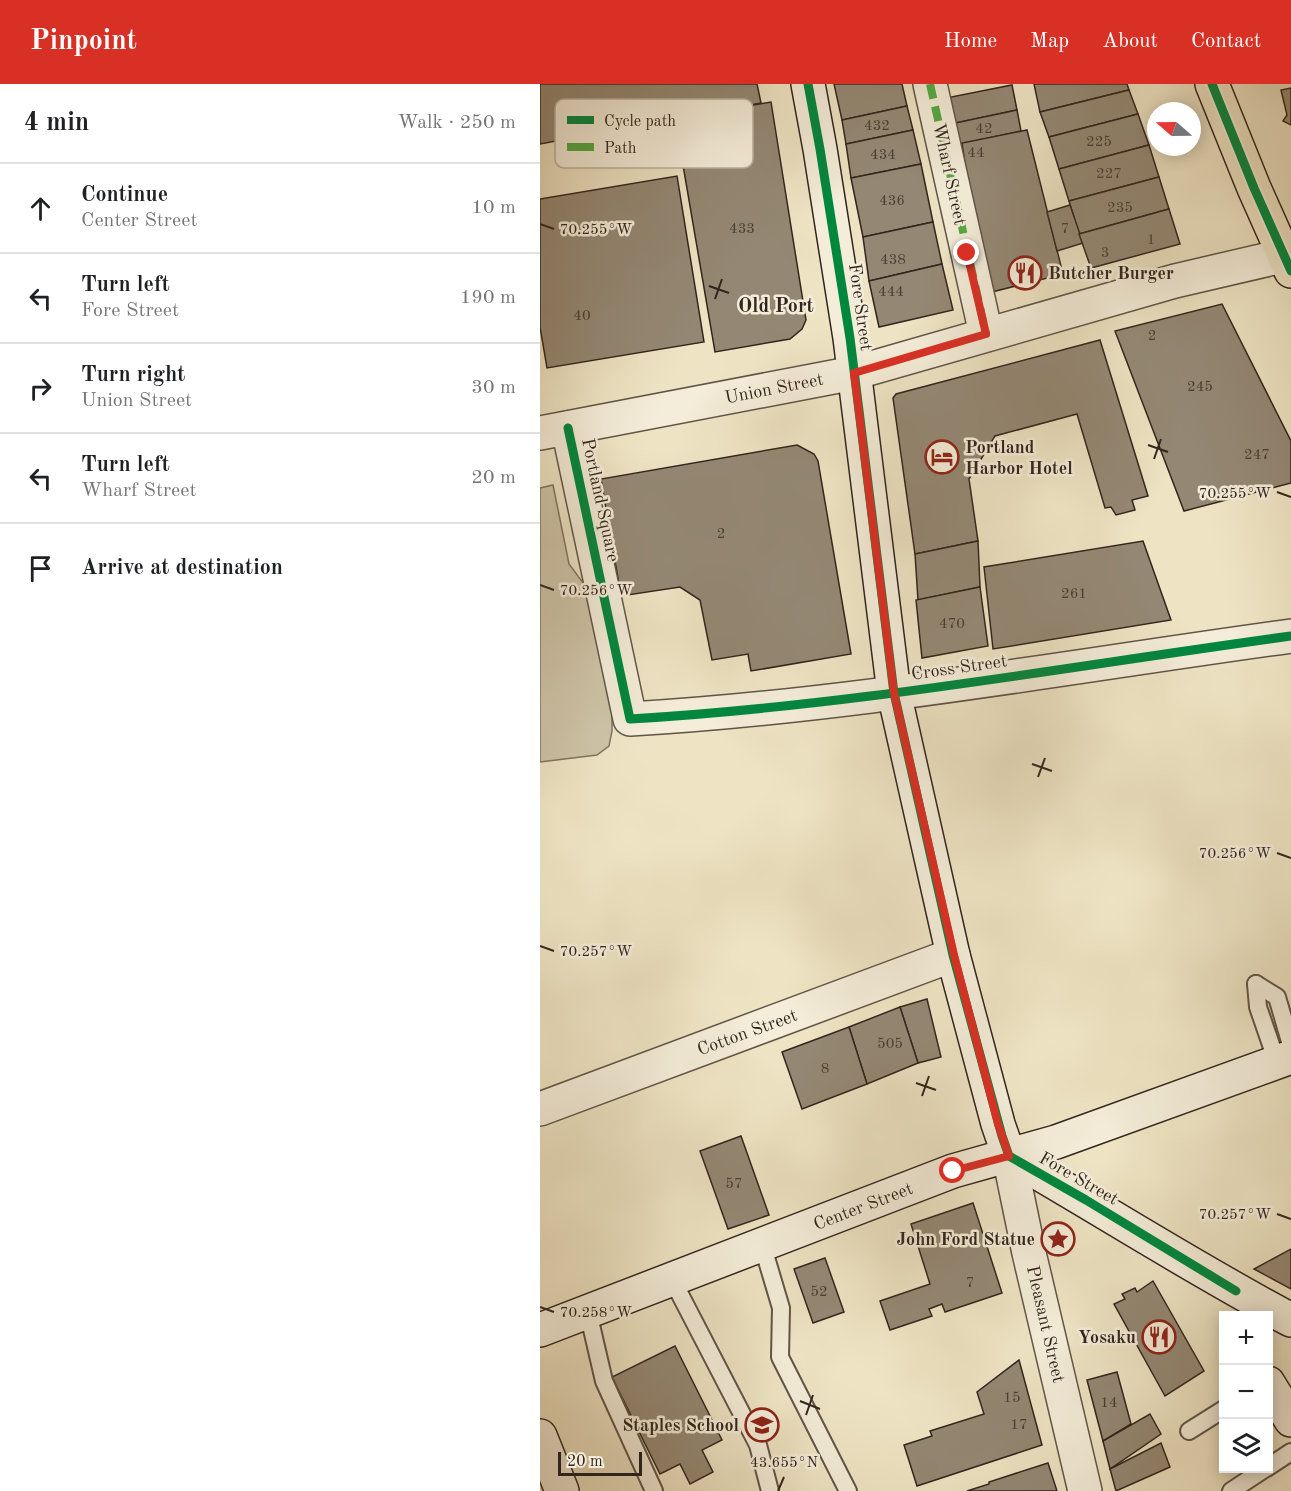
<!DOCTYPE html>
<meta charset="utf-8">
<style>
:root{--surface:#fff;--page:#f6f6f6;--text:#202124;--muted:#757577;--line:#e0e0e0;--accent:#d93025}
body{margin:0;font-family:"Old Standard TT",serif;background:var(--page);color:var(--text)}
.controls{position:absolute;right:18px;bottom:18px;display:grid;overflow:hidden;border-radius:0px;box-shadow:0 3px 15px #0003}
.controls button{width:54px;height:54px;display:grid;place-items:center;padding:0;border:0;border-bottom:2px solid var(--line);background:var(--surface);color:var(--text);font:30px sans-serif}
.compass{position:absolute;left:607px;top:18px;width:54px;height:54px;border-radius:50%;background:var(--surface);box-shadow:0 3px 15px #0003;rotate:290deg}
.scale{position:absolute;left:18px;bottom:15px;width:84px;box-sizing:border-box;padding-left:6px;border:3px solid #32251e;border-top:0;font-size:16px;line-height:21px;white-space:nowrap;color:#32251e;-webkit-text-stroke:4px #f4edd9;paint-order:stroke}
.stop{position:absolute;width:18px;height:18px;margin:-14px;border:4px solid #d93025;border-radius:50%;background:#fff}
.stop.end{background:#d93025;border-color:#fff;box-shadow:0 2px 6px #0008}
.list{margin:0;padding:0;list-style:none}
h2{display:flex;justify-content:space-between;align-items:center;height:78px;margin:0;padding:0 24px;font-size:26px}
h2 small{font-size:20px;font-weight:400;color:var(--muted)}
.list li{display:grid;grid-template-columns:39px 1fr auto;gap:18px;align-items:center;box-sizing:border-box;height:90px;padding:0 24px;border-top:2px solid var(--line)}
.list b{display:block;font-size:22px;white-space:nowrap}
.list p{margin:0;font-size:20px;white-space:nowrap;color:var(--muted)}
.list em{font-size:20px;font-style:normal;color:var(--muted)}
.icon{flex:none;width:33px;height:33px;fill:none;stroke:currentColor;stroke-width:2;stroke-linecap:round;stroke-linejoin:round}
.map{position:relative;flex:none;width:751px;height:1407px;overflow:hidden}
header{display:flex;align-items:center;gap:36px;box-sizing:border-box;height:84px;padding:0 30px;background:var(--accent);color:#fff}
header strong{font-size:28px}
nav{display:flex;gap:33px;margin-inline-start:auto;font-size:21px}
main{display:flex}
aside{flex:1;background:var(--surface)}
.map>svg:first-child{display:block}
</style>
<header>
<strong>Pinpoint</strong>
<nav><a>Home</a><a>Map</a><a>About</a><a>Contact</a></nav>
</header>
<main>
<aside>
<h2>4 min<small>Walk · 250 m</small></h2>
<ul class="list">
<li><svg class="icon" aria-label="ahead" viewBox="0 0 24 24"><path d="M12 20V5M6 11l6-6 6 6"/></svg><div><b>Continue</b><p>Center Street</p></div><em>10 m</em></li>
<li><svg class="icon" aria-label="left" viewBox="0 0 24 24"><path d="M17 20v-9H6M10 6l-5 5 5 5"/></svg><div><b>Turn left</b><p>Fore Street</p></div><em>190 m</em></li>
<li><svg class="icon" aria-label="right" viewBox="0 0 24 24"><path d="M7 20v-9h11M14 6l5 5-5 5"/></svg><div><b>Turn right</b><p>Union Street</p></div><em>30 m</em></li>
<li><svg class="icon" aria-label="left" viewBox="0 0 24 24"><path d="M17 20v-9H6M10 6l-5 5 5 5"/></svg><div><b>Turn left</b><p>Wharf Street</p></div><em>20 m</em></li>
<li><svg class="icon" aria-label="arrive" viewBox="0 0 24 24"><path d="M6 21V4h12l-3 4 3 4H6"/></svg><div><b>Arrive at destination</b></div></li>
</ul>
</aside>
<div class="map">
<svg width="751" height="1407" viewBox="0 0 751 1407">
<rect width="100%" height="100%" fill="#eee4c4"/>
<filter id="stains"><feTurbulence type="fractalNoise" baseFrequency=".00333" numOctaves="4"/><feColorMatrix values="0 0 0 0 .2 0 0 0 0 .09 0 0 0 0 .02 0 0 0 .5 -.17"/></filter>
<radialGradient id="worn" r=".72"><stop offset=".6" stop-color="#630" stop-opacity="0"/><stop offset="1" stop-color="#630" stop-opacity=".3"/></radialGradient>
<path fill="#cec4a8" stroke="#807463" stroke-width="1.5" d="M13 401 29 480 55 515 72 631V647L69 662 57 671 0 678V404Z"/>
<g fill="#948874" stroke="#32251e" stroke-width="1.5">
<path d="M0 0H217L221 19 0 60Z"/>
<path d="M294 0H362L367 22 302 36Z"/>
<path d="M494 0H587L589 6 500 28Z"/>
<path d="M472 1 477 26 406 41 401 15Z"/>
<path d="M751 4V41L743 37 747 31 741 6Z"/>
<path d="M589 6 598 30 509 53 500 28Z"/>
<path d="M231 18 266 236 262 245 250 255 175 268 138 52 167 46 164 29Z"/>
<path d="M367 22 373 46 306 60 302 36Z"/>
<path d="M477 26 481 47 411 62 406 41Z"/>
<path d="M598 30 609 61 519 85 509 53Z"/>
<path d="M373 46 381 80 311 94 306 60Z"/>
<path d="M487 46 523 190 444 210 422 59Z"/>
<path d="M609 61 619 93 529 117 519 85Z"/>
<path d="M381 80 393 138 323 153 311 94Z"/>
<path d="M137 92 164 258 7 284 0 243V115Z"/>
<path d="M619 93 629 125 539 150 529 117Z"/>
<path d="M530 121 543 159 517 167 507 128Z"/>
<path d="M629 125 640 160 551 184 539 150Z"/>
<path d="M393 138 402 180 329 197 323 153Z"/>
<path d="M402 180 413 226 339 243 329 197Z"/>
<path d="M682 220 751 357V399L644 427 575 247Z"/>
<path d="M560 256 608 412 592 416 595 426 576 431 571 423 565 424 537 330 455 352 429 395 438 457 375 470 353 314 356 310Z"/>
<path d="M257 361 274 370 278 377 311 570 211 587 208 570 172 576 160 516 140 503 81 512 61 395Z"/>
<path d="M438 457 440 503 378 516 375 470Z"/>
<path d="M603 457 631 536 453 565 444 483Z"/>
<path d="M440 503 448 562 382 574 376 516Z"/>
<path d="M387 915 401 973 378 979 360 923Z"/>
<path d="M360 923 378 979 327 1000 309 943Z"/>
<path d="M309 943 327 1000 262 1025 242 968Z"/>
<path d="M201 1052 229 1131 188 1145 160 1067Z"/>
<path d="M433 1119 462 1209 405 1228 402 1220 389 1225 392 1232 350 1246 340 1217 390 1200 371 1140Z"/>
<path d="M751 1165V1205L714 1185Z"/>
<path d="M285 1174 304 1228 273 1239 254 1185Z"/>
<path d="M613 1197 664 1287 625 1312 574 1220 585 1215 582 1210 595 1204 597 1208Z"/>
<path d="M135 1262 182 1356 162 1366 173 1388 150 1400 140 1380 120 1390 72 1293Z"/>
<path d="M479 1276 502 1361 377 1402 364 1361 392 1352 390 1347 444 1330 437 1308Z"/>
<path d="M577 1288 591 1340 563 1357 547 1296Z"/>
<path d="M610 1330 621 1350 570 1385 563 1357Z"/>
<path d="M621 1359 630 1383 576 1407 570 1385Z"/>
<path d="M508 1379 517 1407H427L449 1400V1398Z"/>
</g>
<g fill="none" stroke-linecap="round" stroke-linejoin="round">
<defs>
<g id="lane">
<path d="M716 900 718 923 737 978"/>
<path d="M716 900 737 913 751 961"/>
<path d="M222 1160 241 1224 240 1273 308 1407"/>
<path d="M132 1195 218 1361 230 1407"/>
<path d="M48 1228 64 1297 114 1407"/>
<path d="M649 1347 684 1325"/>
<path d="M728 1383 751 1368"/>
<path d="M691 1407 726 1384"/>
</g>
<g id="street">
<path d="M390 0 446 250"/>
<path d="M28 344 90 635C312 622 531 582 751 552"/>
<path d="M0 349 314 289 635 197 751 170"/>
<path d="M0 1025 413 871"/>
<path d="M469 1072 489 1169 545 1407"/>
</g>
<g id="secondary">
<path d="M268 0 280 65 310 254 354 609 413 871 458 1040 469 1072C563 1126 655 1185 751 1236"/>
<path d="M0 1246 413 1087 516 1058 751 973"/>
<path d="M728 1299 751 1336"/>
<path d="M0 1352 22 1407"/>
</g>
<path id="primary" d="M672 0 714 104 751 187"/>
</defs>
<use href="#lane" stroke="#615548" stroke-width="20"/>
<use href="#street" stroke="#615548" stroke-width="36"/>
<use href="#secondary" stroke="#32251e" stroke-width="36"/>
<use href="#primary" stroke="#32251e" stroke-width="36"/>
<use href="#lane" stroke="#f4edd9" stroke-width="16"/>
<use href="#street" stroke="#f4edd9" stroke-width="33"/>
<use href="#secondary" stroke="#f4edd9" stroke-width="33"/>
<use href="#primary" stroke="#eee4c4" stroke-width="33"/>
<path stroke="#54aa43" stroke-width="8" stroke-dasharray="15 8" stroke-linecap="butt" d="M390 0 446 250"/>
<defs>
<g id="cycleway">
<path d="M268 0 280 65 310 254 354 609 413 871 462 1052 469 1072 546 1116 696 1207"/>
<path d="M672 0 714 104 751 187"/>
<path d="M28 344 90 635C312 622 531 582 751 552"/>
</g>
</defs>
<use href="#cycleway" stroke="#f4edd9" stroke-width="13"/>
<use href="#cycleway" stroke="#00873e" stroke-width="9"/>
</g>
<g fill="none" stroke-linecap="round" stroke-linejoin="round">
<path stroke="#d93025" stroke-width="8" d="M413 1087 469 1072 458 1040 414 871 354 609 314 289 446 250 427 169"/>
</g>
<path fill="none" stroke="#32251e" stroke-width="2" d="M0 140 14 145M169 202 189 209M175 215 182 195M608 361 628 368M614 375 621 355M737 408 751 413M0 501 14 506M492 680 512 687M498 693 505 674M737 769 751 774M0 862 14 867M376 999 396 1006M382 1012 389 992M737 1130 751 1135M0 1223 14 1228M260 1317 280 1325M266 1331 273 1311M238 1407 244 1393"/>
<defs>
<symbol id="restaurant-ring" viewBox="-11 -11 22 22"><circle r="9.5" fill="#f4edd9" stroke="#8f2418" stroke-width="1.5"/><path d="M-5-6h1v4h1v-4h1v4h1v-4h1v5L-1.5 .5V6h-2V.5L-5-1ZM5-6V6H3V1.5H1.5Q1.5-4 5-6Z" fill="#8f2418"/></symbol>
<symbol id="hotel-ring" viewBox="-11 -11 22 22"><circle r="9.5" fill="#f4edd9" stroke="#8f2418" stroke-width="1.5"/><path d="M-6-4.5h1.5V1H6V5H4.5V3h-9V5H-6ZM-4 0a1.8 1.8 0 1 1 3.6 0ZM.5 0V-2.5h3Q6-2.5 6 0Z" fill="#8f2418"/></symbol>
<symbol id="sight-ring" viewBox="-11 -11 22 22"><circle r="9.5" fill="#f4edd9" stroke="#8f2418" stroke-width="1.5"/><path d="M0-6L1.8-2.2L6-1.7L2.9 1.2L3.7 5.4L0 3.3L-3.7 5.4L-2.9 1.2L-6-1.7L-1.8-2.2Z" fill="#8f2418"/></symbol>
<symbol id="school-ring" viewBox="-11 -11 22 22"><circle r="9.5" fill="#f4edd9" stroke="#8f2418" stroke-width="1.5"/><path d="M0-5L7-2L0 1L-7-2ZM-4 1L0 2.5L4 1V4Q0 6-4 4Z" fill="#8f2418"/></symbol>
</defs>
<g fill-rule="evenodd">
<use href="#restaurant-ring" x="466" y="170" width="38" height="38"/>
<use href="#hotel-ring" x="383" y="354" width="38" height="38"/>
<use href="#sight-ring" x="499" y="1136" width="38" height="38"/>
<use href="#restaurant-ring" x="600" y="1234" width="38" height="38"/>
<use href="#school-ring" x="203" y="1322" width="38" height="38"/>
</g>
<g text-anchor="middle" stroke-width="5" stroke-linejoin="round" paint-order="stroke">
<g font-size="15" fill="#4a3e34">
<text x="337" y="46">432</text>
<text x="444" y="49">42</text>
<text x="559" y="62">225</text>
<text x="436" y="73">44</text>
<text x="343" y="75">434</text>
<text x="569" y="94">227</text>
<text x="352" y="121">436</text>
<text x="580" y="128">235</text>
<text x="202" y="149">433</text>
<text x="525" y="149">7</text>
<text x="611" y="160">1</text>
<text x="565" y="173">3</text>
<text x="353" y="180">438</text>
<text x="351" y="212">444</text>
<text x="42" y="236">40</text>
<text x="612" y="256">2</text>
<text x="660" y="307">245</text>
<text x="717" y="375">247</text>
<text x="181" y="454">2</text>
<text x="534" y="514">261</text>
<text x="412" y="544">470</text>
<text x="350" y="964">505</text>
<text x="285" y="989">8</text>
<text x="194" y="1104">57</text>
<text x="430" y="1203">7</text>
<text x="279" y="1212">52</text>
<text x="472" y="1318">15</text>
<text x="569" y="1323">14</text>
<text x="479" y="1345">17</text>
</g>
<g font-size="18" fill="#32251e" stroke="#f4edd9">
<text transform="translate(410 90) rotate(78)" y="6">Wharf Street</text>
<text transform="translate(321 223) rotate(82)" y="6">Fore Street</text>
<text transform="translate(234 304) rotate(-11)" y="6">Union Street</text>
<text transform="translate(61 416) rotate(78)" y="6">Portland Square</text>
<text transform="translate(419 583) rotate(-8)" y="6">Cross Street</text>
<text transform="translate(207 948) rotate(-20)" y="6">Cotton Street</text>
<text transform="translate(539 1094) rotate(30)" y="6">Fore Street</text>
<text transform="translate(323 1122) rotate(-21)" y="6">Center Street</text>
<text transform="translate(506 1240) rotate(77)" y="6">Pleasant Street</text>
</g>
<g font-size="18" font-weight="bold" fill="#32251e" stroke="#f4edd9" text-anchor="end">
<text x="508" y="195" text-anchor="start">Butcher Burger</text>
<text x="425" y="369" text-anchor="start">Portland<tspan x="425" dy="21">Harbor Hotel</tspan></text>
<text x="495" y="1161">John Ford Statue</text>
<text x="596" y="1259">Yosaku</text>
<text x="199" y="1347">Staples School</text>
</g>
<g font-size="20" font-weight="bold" fill="#32251e" stroke="#f4edd9">
<text x="236" y="228">Old Port</text>
</g>
</g>
<rect x="15" y="15" width="198" height="69" rx="9" fill="#f4edd9" stroke="#bab1a1" stroke-width="1.5"/>
<rect x="27" y="32" width="27" height="8" fill="#00873e"/>
<rect x="27" y="59" width="27" height="8" fill="#54aa43"/>
<g font-size="16" fill="#32251e">
<text x="64" y="42">Cycle path</text>
<text x="64" y="69">Path</text>
</g>
<g font-size="15" text-anchor="middle" fill="#32251e" stroke="#f4edd9" stroke-width="5" stroke-linejoin="round" paint-order="stroke">
<text x="56" y="150">70.255°W</text>
<text x="695" y="414">70.255°W</text>
<text x="56" y="511">70.256°W</text>
<text x="695" y="774">70.256°W</text>
<text x="56" y="872">70.257°W</text>
<text x="695" y="1135">70.257°W</text>
<text x="56" y="1233">70.258°W</text>
<text x="244" y="1383">43.655°N</text>
</g>
<rect width="100%" height="100%" filter="url(#stains)"/>
<rect width="100%" height="100%" fill="url(#worn)"/>
</svg>
<div class="controls">
<button>+</button>
<button>−</button>
<button><svg class="icon" aria-label="layers" viewBox="0 0 24 24"><path d="M12 4l9 5-9 5-9-5zM3 14l9 5 9-5"/></svg></button>
</div>
<svg class="compass" viewBox="-18 -18 36 36"><path d="M0-13l5 13h-10z" fill="#e53935"/><path d="M0 13l5-13h-10z" fill="#757577"/></svg>
<div class="scale">20 m</div>
<div class="stop" style="left:413px;top:1087px"></div>
<div class="stop end" style="left:427px;top:169px"></div>
</div>
</main>
